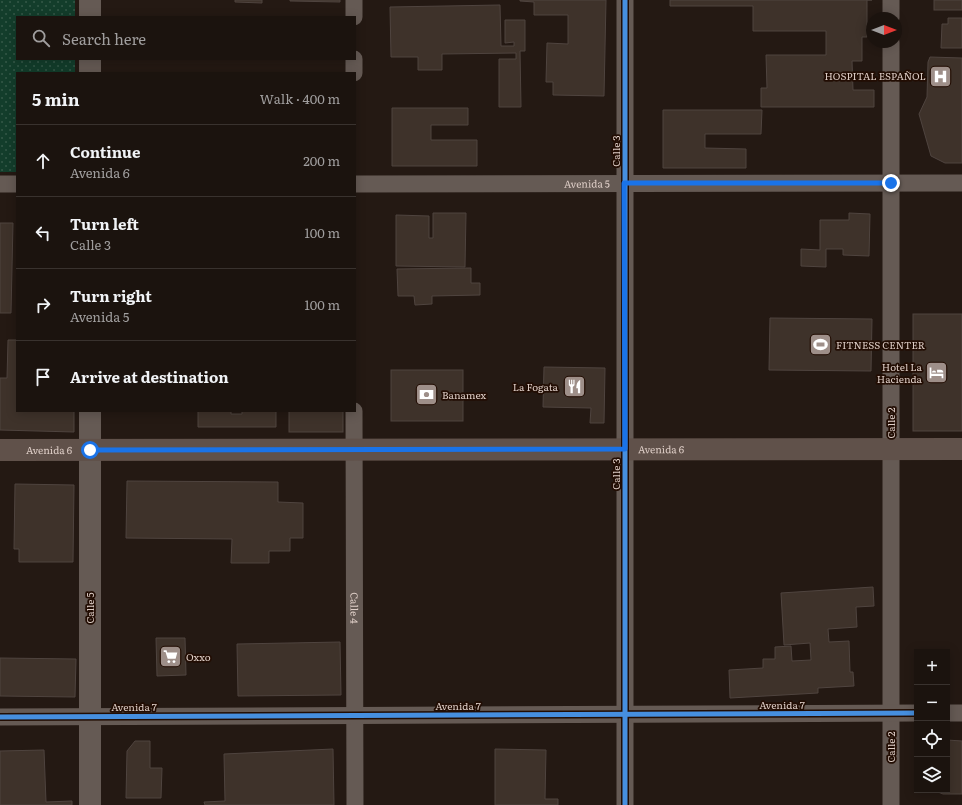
<!DOCTYPE html>
<meta charset="utf-8">
<style>
:root{--surface:#1b130e;--page:#241c17;--text:#f1f3f6;--muted:#a09e9e;--line:#39322e}
body{margin:0;font-family:Literata,serif;background:var(--page);color:var(--text)}
.controls{position:absolute;right:12px;bottom:12px;display:grid;overflow:hidden;border-radius:0px;box-shadow:0 2px 10px #0003}
.controls button{width:36px;height:36px;display:grid;place-items:center;padding:0;border:0;border-bottom:1px solid var(--line);background:var(--surface);color:var(--text);font:20px sans-serif}
.compass{position:absolute;left:866px;top:12px;width:36px;height:36px;border-radius:50%;background:var(--surface);box-shadow:0 2px 10px #0003;rotate:90deg}
.stop{position:absolute;width:12px;height:12px;margin:-9px;border:3px solid #1a73e8;border-radius:50%;background:#fff}
.stop.end{background:#1a73e8;border-color:#fff;box-shadow:0 1px 4px #0008}
.list{margin:0;padding:0;list-style:none}
h2{display:flex;justify-content:space-between;align-items:center;height:52px;margin:0;padding:0 16px;font-size:17px}
h2 small{font-size:13px;font-weight:400;color:var(--muted)}
.list li{display:grid;grid-template-columns:26px 1fr auto;gap:12px;align-items:center;box-sizing:border-box;height:72px;padding:0 16px;border-top:1px solid var(--line)}
.list b{display:block;font-size:15px;white-space:nowrap}
.list p{margin:0;font-size:13px;white-space:nowrap;color:var(--muted)}
.list em{font-size:13px;font-style:normal;color:var(--muted)}
.icon{flex:none;width:22px;height:22px;fill:none;stroke:currentColor;stroke-width:2;stroke-linecap:round;stroke-linejoin:round}
.map{position:relative;flex:none;width:962px;height:805px;overflow:hidden}
.search{position:absolute;background:var(--surface);box-shadow:0 2px 10px #0003;left:16px;top:16px;width:340px;height:44px;display:flex;align-items:center;gap:10px;box-sizing:border-box;padding:0 14px;border-radius:0px;color:var(--muted);font-size:15px}
.panel{position:absolute;background:var(--surface);box-shadow:0 2px 10px #0003;left:16px;top:72px;width:340px;height:340px;border-radius:0px}
.map>svg:first-child{display:block}
</style>
<div class="map">
<svg width="962" height="805" viewBox="0 0 962 805">
<defs>
<pattern id="park-dots" width="8" height="8" patternUnits="userSpaceOnUse"><rect width="8" height="8" fill="#133d2b"/><path d="M2 2h.1M6 6h.1" fill="none" stroke="#355848" stroke-width="1.8" stroke-linecap="round"/></pattern>
</defs>
<rect width="100%" height="100%" fill="#241913"/>
<path fill="url(#park-dots)" d="M0 0H75V17H17V59H75V73H17V172H0Z"/>
<g fill="#3e322a" stroke="#4f443f">
<path d="M235 0H262V3L235 2Z"/>
<path d="M290 0H340V2L290 1Z"/>
<path d="M520 0H606L604 96 553 95V82H546L547 43 568 44V15H534V2L520 1Z"/>
<path d="M670 0H872H867V37H862V61H852L853 90H874V107H761V88H767L766 55H826V31H753V6H670Z"/>
<rect x="934" y="0" width="28" height="10"/>
<path d="M500 5 501 46H514V42L505 43V20H525V51H520L521 107H499V59H516V53L442 54V70H418V57H391L390 7Z"/>
<path d="M948 18H962V48H941L942 24H948Z"/>
<path d="M930 57 962 58V163H945L931 156 919 114 927 97 928 62Z"/>
<path d="M392 108H468V125H431V140H477V166H392Z"/>
<path d="M663 110H762L761 134H705V148L746 149V168H663Z"/>
<path d="M433 213H466L465 267 396 266V215L429 216V238H433Z"/>
<path d="M849 213 870 214 869 256 843 255V249H826V267L801 266V249L820 250V220H849Z"/>
<path d="M0 223H13L11 313H0Z"/>
<path d="M471 268V283H480V295L432 296V304L415 305 414 296H398L397 269Z"/>
<rect x="913" y="314" width="49" height="117"/>
<path d="M770 318 872 319 871 371 769 370Z"/>
<path d="M8 340H17V411H74V432L0 430V378H7Z"/>
<path d="M544 367 605 368 604 423H590L591 408 543 407Z"/>
<rect x="391" y="370" width="72" height="51"/>
<path d="M198 411H231V414H242V411H276V427H198Z"/>
<rect x="289" y="411" width="54" height="21"/>
<path d="M127 481 278 482V502L303 503V538H290V551H269V563H231L232 539 126 538Z"/>
<path d="M15 484 74 485 73 562H19V549H14Z"/>
<path d="M873 587 874 606 856 607 857 627 828 629 829 642 849 641 850 672H853L854 686 818 688V693L730 698 729 670 763 668V659H775V647L791 646 792 661 811 660 810 643 784 645 781 593Z"/>
<path d="M156 638H185L186 675 157 676Z"/>
<path d="M340 642 341 695 238 696 237 644Z"/>
<path d="M0 658 76 659 75 697 0 696Z"/>
<path d="M947 740 962 741V794H943L933 790H947Z"/>
<path d="M135 741H150V768H162L161 798H126L127 751Z"/>
<path d="M333 749 334 805H205L204 802 225 801 224 754Z"/>
<path d="M495 749 546 750 545 799H558V805H495Z"/>
<path d="M44 750 46 802 72 801V805H0V751Z"/>
</g>
<g fill="none" stroke-linecap="round" stroke-linejoin="round">
<g stroke="#655a54" stroke-width="17">
<path d="M354 0V17"/>
<path d="M625 0V805"/>
<path d="M891 0V18"/>
<path d="M891 42V805"/>
<path d="M354 59V73"/>
<path d="M0 184H17"/>
<path id="s1" d="M355 184 962 183"/>
<path id="s2" d="M354 411 355 805"/>
<path d="M947 713H962"/>
<path d="M0 717 917 713"/>
</g>
<g stroke="#655a54" stroke-width="22">
<path d="M90 0V17"/>
<path d="M90 59V73"/>
<path d="M90 411V805"/>
</g>
<path stroke="#60514a" stroke-width="22" id="s3" d="M0 450 962 449"/>
<defs>
<g id="cycleway">
<path d="M625 0V805"/>
<path d="M0 717 917 713"/>
</g>
</defs>
<use href="#cycleway" stroke="#220d03" stroke-width="8"/>
<use href="#cycleway" stroke="#468fdf" stroke-width="5"/>
</g>
<g fill="none" stroke-linecap="round" stroke-linejoin="round">
<path stroke="#1a73e8" stroke-width="5" d="M90 450 625 449 624 183H891"/>
</g>
<defs>
<symbol id="hospital-square" viewBox="-11 -11 22 22"><rect x="-9" y="-9" width="18" height="18" rx="4" fill="#9e8f89" stroke="#220d03"/><path d="M-5-5h3v3.5h4V-5h3V5h-3V1.5h-4V5h-3Z" fill="#fff"/></symbol>
<symbol id="stadium-square" viewBox="-11 -11 22 22"><rect x="-9" y="-9" width="18" height="18" rx="4" fill="#9e8f89" stroke="#220d03"/><path d="M0-5a6.5 5 0 1 0 0 10a6.5 5 0 1 0 0-10ZM-3.5-1.8h7v3.6h-7Z" fill="#fff"/></symbol>
<symbol id="hotel-square" viewBox="-11 -11 22 22"><rect x="-9" y="-9" width="18" height="18" rx="4" fill="#9e8f89" stroke="#220d03"/><path d="M-6-4.5h1.5V1H6V5H4.5V3h-9V5H-6ZM-4 0a1.8 1.8 0 1 1 3.6 0ZM.5 0V-2.5h3Q6-2.5 6 0Z" fill="#fff"/></symbol>
<symbol id="restaurant-square" viewBox="-11 -11 22 22"><rect x="-9" y="-9" width="18" height="18" rx="4" fill="#9e8f89" stroke="#220d03"/><path d="M-5-6h1v4h1v-4h1v4h1v-4h1v5L-1.5 .5V6h-2V.5L-5-1ZM5-6V6H3V1.5H1.5Q1.5-4 5-6Z" fill="#fff"/></symbol>
<symbol id="bank-square" viewBox="-11 -11 22 22"><rect x="-9" y="-9" width="18" height="18" rx="4" fill="#9e8f89" stroke="#220d03"/><path d="M-6-4H6V4H-6ZM0-2.3a2.3 2.3 0 1 0 0 4.6a2.3 2.3 0 1 0 0-4.6Z" fill="#fff"/></symbol>
<symbol id="supermarket-square" viewBox="-11 -11 22 22"><rect x="-9" y="-9" width="18" height="18" rx="4" fill="#9e8f89" stroke="#220d03"/><path d="M-6-5.5h2.5l.6 2H6L4.5 2H-2.5L-4.4-4H-6ZM-1.5 3.2a1.3 1.3 0 1 0 .1 0ZM3 3.2a1.3 1.3 0 1 0 .1 0Z" fill="#fff"/></symbol>
</defs>
<g fill-rule="evenodd">
<use href="#hospital-square" x="928" y="64" width="25" height="25"/>
<use href="#stadium-square" x="808" y="332" width="25" height="25"/>
<use href="#hotel-square" x="924" y="360" width="25" height="25"/>
<use href="#restaurant-square" x="562" y="374" width="25" height="25"/>
<use href="#bank-square" x="414" y="382" width="25" height="25"/>
<use href="#supermarket-square" x="158" y="644" width="25" height="25"/>
</g>
<g text-anchor="middle" stroke-width="3.5" stroke-linejoin="round" paint-order="stroke">
<g font-size="10" fill="#dfcfc8" stroke="#220d03" text-anchor="end">
<text x="926" y="80">HOSPITAL ESPAÑOL</text>
<text x="836" y="349" text-anchor="start">FITNESS CENTER</text>
<text x="922" y="371">Hotel La<tspan x="922" dy="12">Hacienda</tspan></text>
<text x="558" y="391">La Fogata</text>
<text x="442" y="399" text-anchor="start">Banamex</text>
<text x="186" y="661" text-anchor="start">Oxxo</text>
</g>
<g font-size="10" fill="#dfcfc8" stroke="#220d03">
<text transform="translate(616 151) rotate(-90)" y="4">Calle 3</text>
<text dy="4" stroke="none"><textPath href="#s1" startOffset="232">Avenida 5</textPath></text>
<text transform="translate(891 423) rotate(-90)" y="4">Calle 2</text>
<text dy="4" stroke="none"><textPath href="#s3" startOffset="661">Avenida 6</textPath></text>
<text dy="4" stroke="none"><textPath href="#s3" startOffset="49">Avenida 6</textPath></text>
<text transform="translate(616 474) rotate(-90)" y="4">Calle 3</text>
<text transform="translate(90 608) rotate(-90)" y="4">Calle 5</text>
<text dy="4" stroke="none"><textPath href="#s2" startOffset="197">Calle 4</textPath></text>
<text x="782" y="709">Avenida 7</text>
<text x="458" y="710">Avenida 7</text>
<text x="134" y="711">Avenida 7</text>
<text transform="translate(891 747) rotate(-90)" y="4">Calle 2</text>
</g>
</g>
</svg>
<div class="controls">
<button>+</button>
<button>−</button>
<button><svg class="icon" aria-label="locate" viewBox="0 0 24 24"><circle cx="12" cy="12" r="6"/><path d="M12 2v4M12 18v4M2 12h4M18 12h4"/></svg></button>
<button><svg class="icon" aria-label="layers" viewBox="0 0 24 24"><path d="M12 4l9 5-9 5-9-5zM3 14l9 5 9-5"/></svg></button>
</div>
<svg class="compass" viewBox="-18 -18 36 36"><path d="M0-13l5 13h-10z" fill="#e53935"/><path d="M0 13l5-13h-10z" fill="#a09e9e"/></svg>
<div class="stop" style="left:90px;top:450px"></div>
<div class="stop end" style="left:891px;top:183px"></div>
<div class="search"><svg class="icon" aria-label="search" viewBox="0 0 24 24"><circle cx="10" cy="10" r="6"/><path d="M15 15l6 6"/></svg>Search here</div>
<section class="panel">
<h2>5 min<small>Walk · 400 m</small></h2>
<ul class="list">
<li><svg class="icon" aria-label="ahead" viewBox="0 0 24 24"><path d="M12 20V5M6 11l6-6 6 6"/></svg><div><b>Continue</b><p>Avenida 6</p></div><em>200 m</em></li>
<li><svg class="icon" aria-label="left" viewBox="0 0 24 24"><path d="M17 20v-9H6M10 6l-5 5 5 5"/></svg><div><b>Turn left</b><p>Calle 3</p></div><em>100 m</em></li>
<li><svg class="icon" aria-label="right" viewBox="0 0 24 24"><path d="M7 20v-9h11M14 6l5 5-5 5"/></svg><div><b>Turn right</b><p>Avenida 5</p></div><em>100 m</em></li>
<li><svg class="icon" aria-label="arrive" viewBox="0 0 24 24"><path d="M6 21V4h12l-3 4 3 4H6"/></svg><div><b>Arrive at destination</b></div></li>
</ul>
</section>
</div>
